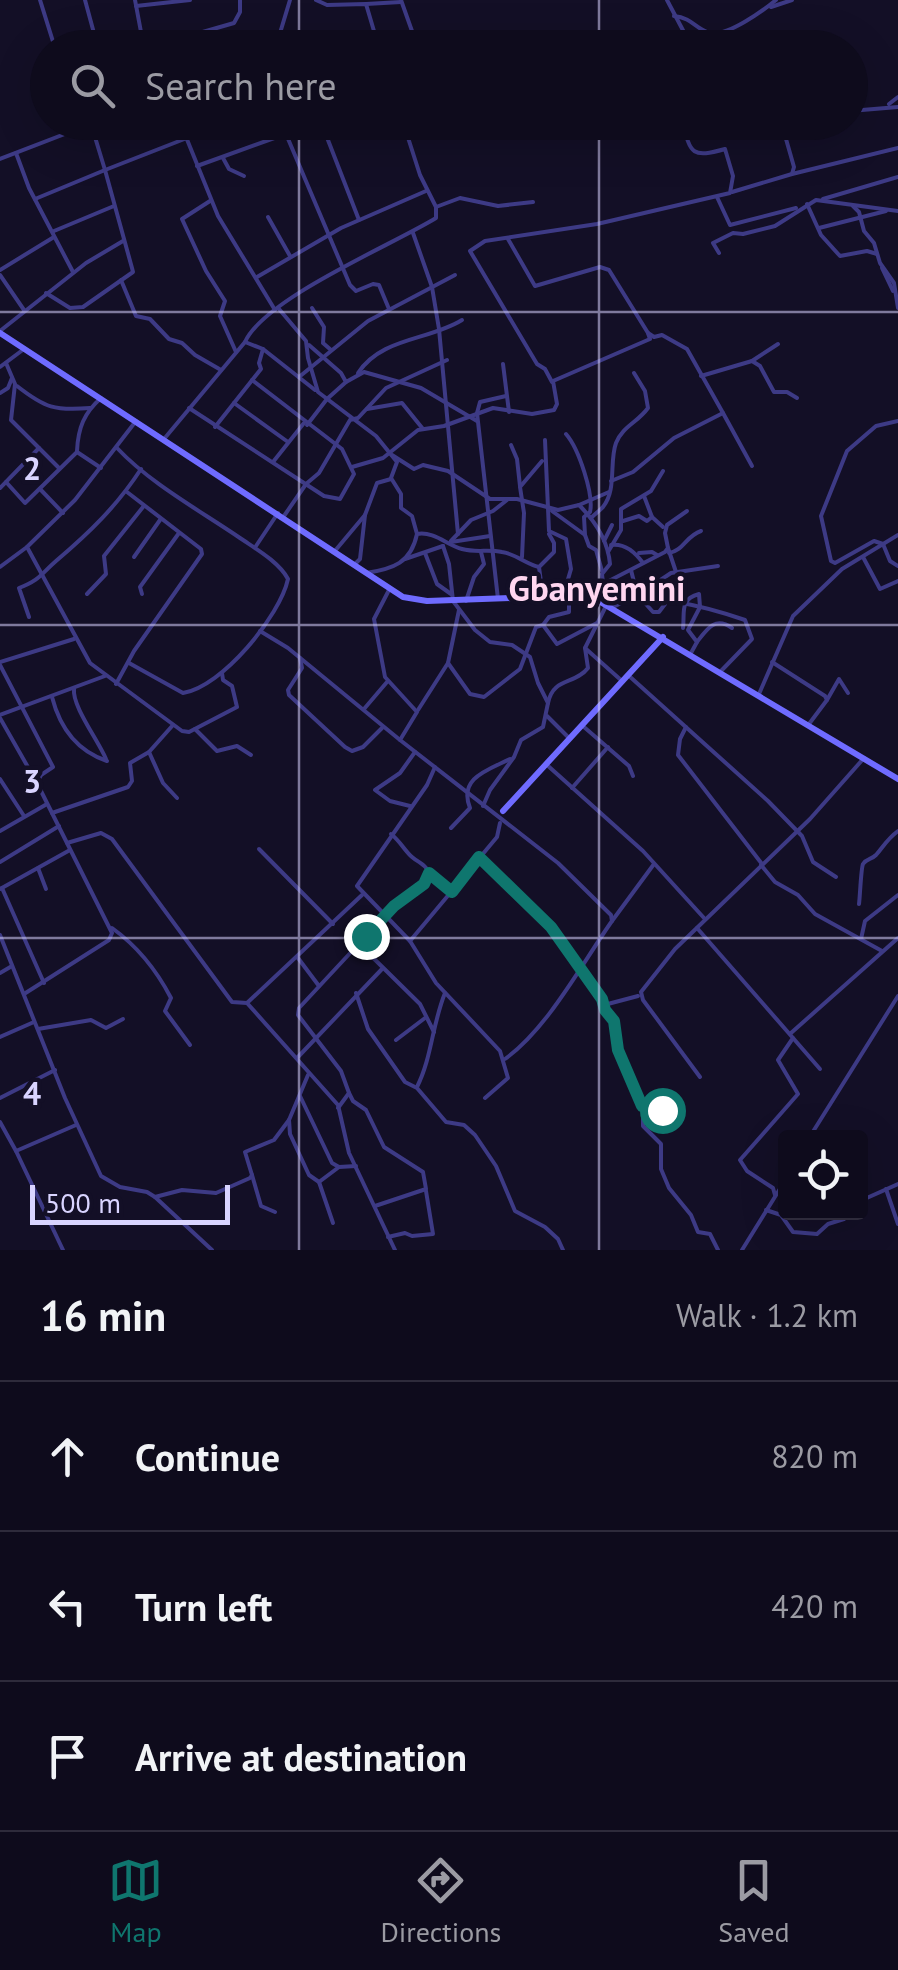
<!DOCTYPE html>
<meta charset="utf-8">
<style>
:root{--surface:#0e0b1c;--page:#171425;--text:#f1f3f6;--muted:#9b9ba3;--line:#2e2b3b;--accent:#0f766e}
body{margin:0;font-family:"PT Sans",sans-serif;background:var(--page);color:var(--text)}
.controls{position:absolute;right:30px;bottom:30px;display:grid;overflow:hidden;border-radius:10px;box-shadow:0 10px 40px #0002}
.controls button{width:90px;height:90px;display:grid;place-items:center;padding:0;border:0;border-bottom:2px solid var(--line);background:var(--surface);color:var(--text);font:50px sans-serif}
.scale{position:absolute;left:30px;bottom:25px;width:200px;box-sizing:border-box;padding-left:10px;border:5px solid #d9d4ff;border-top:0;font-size:28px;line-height:35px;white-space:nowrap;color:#d9d4ff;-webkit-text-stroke:8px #130f26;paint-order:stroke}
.stop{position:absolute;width:30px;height:30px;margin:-22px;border:8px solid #0f766e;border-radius:50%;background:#fff}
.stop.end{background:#0f766e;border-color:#fff;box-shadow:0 2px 10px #0008}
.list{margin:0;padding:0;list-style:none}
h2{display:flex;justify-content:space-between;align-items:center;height:130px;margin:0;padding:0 40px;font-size:42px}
h2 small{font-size:32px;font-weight:400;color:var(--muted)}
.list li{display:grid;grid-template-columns:65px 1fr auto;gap:30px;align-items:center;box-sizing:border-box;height:150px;padding:0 40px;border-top:2px solid var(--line)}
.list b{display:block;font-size:38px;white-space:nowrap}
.list em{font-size:32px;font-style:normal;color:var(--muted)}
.icon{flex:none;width:55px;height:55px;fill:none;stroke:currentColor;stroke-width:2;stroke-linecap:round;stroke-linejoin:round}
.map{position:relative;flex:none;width:898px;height:1250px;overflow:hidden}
.search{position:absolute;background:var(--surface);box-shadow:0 10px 40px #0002;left:30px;right:30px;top:30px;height:110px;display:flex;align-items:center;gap:25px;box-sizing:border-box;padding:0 35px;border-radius:55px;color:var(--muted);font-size:38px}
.sheet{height:580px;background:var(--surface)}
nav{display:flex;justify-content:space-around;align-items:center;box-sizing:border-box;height:140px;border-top:2px solid var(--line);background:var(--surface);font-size:28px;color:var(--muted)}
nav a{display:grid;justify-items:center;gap:5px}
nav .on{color:var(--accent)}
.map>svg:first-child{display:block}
</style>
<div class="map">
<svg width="898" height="1250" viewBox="0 0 898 1250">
<rect width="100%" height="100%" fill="#130f26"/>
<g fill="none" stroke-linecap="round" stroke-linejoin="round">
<g stroke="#3d3a85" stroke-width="4">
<path d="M40 0 55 48"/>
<path d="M85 0 98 48"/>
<path d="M135 0 144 48"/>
<path d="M316 0 327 5 366 4 379 48"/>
<path d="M401 0 418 48"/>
<path d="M667 0 686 36V48"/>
<path d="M366 4 401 2"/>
<path d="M136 6 190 0"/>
<path d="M771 7 792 0"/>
<path d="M674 16C693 18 695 29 710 33 727 37 764 10 776 0"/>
<path d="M417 46 462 33"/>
<path d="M147 48 234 23 240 12V0"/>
<path d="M273 48 277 43 290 0"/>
<path d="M889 104 898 97"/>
<path d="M850 111 898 107"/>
<path d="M321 122 359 220"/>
<path d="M91 124 105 170 228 122"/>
<path d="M404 128 426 122"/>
<path d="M286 134 350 285 356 291 373 284 379 285 389 309"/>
<path d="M186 137 218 216 275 310"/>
<path d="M16 153 29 188 73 272"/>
<path d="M223 158 229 169 244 176"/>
<path d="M0 159 96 122"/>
<path d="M197 166 319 122"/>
<path d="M792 174 898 148"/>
<path d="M732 192 792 174 794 167 784 132 799 122"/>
<path d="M717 197 730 225 796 208"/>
<path d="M35 199 105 170 132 268 133 272 83 307 70 308 46 293"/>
<path d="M823 199 898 177"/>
<path d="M210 201 182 219 206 271 225 301 220 316 236 352"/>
<path d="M807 204 821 235 840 256 867 251 877 254"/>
<path d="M853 206 859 212 864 231 874 243 880 263 894 283 898 308"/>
<path d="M436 207 460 198 498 206 533 202"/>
<path d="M268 217 290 256"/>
<path d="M819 228 886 211"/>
<path d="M54 231 114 206"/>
<path d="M413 233 432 287 439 329 458 534"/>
<path d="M508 239 535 286 600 267 609 270 648 333 654 337 662 335 687 349 723 413"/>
<path d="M719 253 713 243 733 233 743 234 775 226 816 200 898 211"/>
<path d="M882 268 893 291"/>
<path d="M0 270 54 237"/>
<path d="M0 275 24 310"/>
<path d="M257 277 341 228 426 191"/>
<path d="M121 280 136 316 150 319 169 339 182 343 195 355 221 370"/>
<path d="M312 308 324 327 323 343 331 350"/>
<path d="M279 309 306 341 308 358 318 392 376 436 397 462 391 478 401 494V508L412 516 417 534"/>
<path d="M0 331 86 263 123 241"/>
<path d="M245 342 263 349 315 390"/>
<path d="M309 345 341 373 346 382 364 372 421 388 477 421"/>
<path d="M752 361 778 344"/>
<path d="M6 363 15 384 11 420 59 468"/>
<path d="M503 364 509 412"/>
<path d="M0 367 24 349"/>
<path d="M358 373C382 337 428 341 462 320"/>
<path d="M701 376 752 361 760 366 774 392H787L797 398"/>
<path d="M299 377 368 321 455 275"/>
<path d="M552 382 545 369 537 364 470 251 485 241 597 224 730 193 733 176 725 149C693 158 690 155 683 122"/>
<path d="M17 386C45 408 55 411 90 408"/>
<path d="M0 393 8 388 12 378"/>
<path d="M234 403 288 442"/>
<path d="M189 408 324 496 340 499 354 474 342 449 252 380"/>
<path d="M367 409 402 403 423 429"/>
<path d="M136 421 75 500 27 547 90 663 182 731 189 732 237 707 232 686 223 680 222 673"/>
<path d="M898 421 876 426 847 451 821 516 831 561 835 563 874 541 883 544 890 561 898 566"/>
<path d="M307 425 327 399 346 382"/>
<path d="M215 427 261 369 259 363 263 349"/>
<path d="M566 434C579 449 594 495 590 512L584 517 585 535"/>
<path d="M164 439 245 342C265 298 392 245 436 218V207L420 175 403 122"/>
<path d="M545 440 549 531 566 539 571 569 566 586 550 594"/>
<path d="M511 445 517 459 520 486"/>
<path d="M117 448C151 484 199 510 240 538 256 549 279 562 288 579 280 616 222 687 183 693L129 663"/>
<path d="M77 451C78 428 84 413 101 398"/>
<path d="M392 455 414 469 423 465 448 471 490 499H517L558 510 579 505 609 492"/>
<path d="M273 462 304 423"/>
<path d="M352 467 383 458 418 430 444 426 493 408 532 414 554 410 557 404 553 381 650 339 648 333"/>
<path d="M611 481 633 472 674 438 723 413 752 466"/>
<path d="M6 482 25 503 77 452 101 468"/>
<path d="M0 488 39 448"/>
<path d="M40 489 63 513"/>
<path d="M644 496 652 517"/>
<path d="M579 505C595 521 608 541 610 564L602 574 605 603"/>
<path d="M552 511 585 535 589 546 596 550 602 571"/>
<path d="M284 516 306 484 319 473 350 420 358 418 386 388 447 360"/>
<path d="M591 518C595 514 599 511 603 507 617 490 609 462 616 443 623 426 637 423 648 408L645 391 634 373"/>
<path d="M623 521 639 516 647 521 652 517 663 527"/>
<path d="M451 541 471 520 493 511 507 500"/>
<path d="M604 541 612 525"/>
<path d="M451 542 490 536"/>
<path d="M611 545C625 543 635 552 643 563"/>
<path d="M256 546 278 513"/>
<path d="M443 546 449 564 453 601 475 630 490 642 512 645 530 657 538 683 548 703 543 727 521 740 514 757 490 790 483 806"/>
<path d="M334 552 365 515 377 483 391 479"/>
<path d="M608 552 621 530V509L651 491 663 471"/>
<path d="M425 553 437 584 451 594"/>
<path d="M639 553 652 552 657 555"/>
<path d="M669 553C683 551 686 536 701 531"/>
<path d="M134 557 160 520"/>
<path d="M522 557 524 513 520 487 542 461"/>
<path d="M863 557 880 589 898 581"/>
<path d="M405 559 443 546"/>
<path d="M354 565 360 559 365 515"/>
<path d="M0 567 27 547"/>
<path d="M539 567 543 597"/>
<path d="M631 570 637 594 653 612H659L680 584 668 548"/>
<path d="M366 573C393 569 411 563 417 534 434 531 447 545 462 549 476 553 488 549 502 552 516 554 526 564 539 567L554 552V543L549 534"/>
<path d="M603 584 665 552 668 548 665 533 667 525 687 511"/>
<path d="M653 585 671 573 718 566"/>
<path d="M389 590 374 619 385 677 417 712 400 740 558 863 611 915 612 921C581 965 548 1028 505 1059"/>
<path d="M87 594 106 574 104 556 143 507"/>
<path d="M142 594 140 587 179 533"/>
<path d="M498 599 477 413 480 402 506 396"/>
<path d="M629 599 661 584 668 597"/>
<path d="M466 601 474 577 484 564 481 552"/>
<path d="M613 607C642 588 713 609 745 620L752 639 721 671"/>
<path d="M29 617 19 588C40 580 40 575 56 561 89 533 117 506 141 469"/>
<path d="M543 625 557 644 597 623"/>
<path d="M683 628C685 613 679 599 699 594L700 607 688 630 697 642 691 653"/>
<path d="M260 631 288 648 400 740"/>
<path d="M697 642C707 629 715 616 732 628"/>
<path d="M585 648 622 681"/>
<path d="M300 658 302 668 288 690 289 695 345 747 352 751 363 747 382 728"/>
<path d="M0 662 74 639"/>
<path d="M772 662 825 696 827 700 809 724"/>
<path d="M448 663 470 694 484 697 520 669 536 627 543 625 549 617 569 612V596"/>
<path d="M0 665 53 767 41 775 37 783"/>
<path d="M628 675 768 801 802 836 813 862 836 877"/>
<path d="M116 684 134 651 202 554 201 549 127 492"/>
<path d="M74 689C72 706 98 740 106 759"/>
<path d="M759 694 793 616 842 569 898 535"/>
<path d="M52 697C60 728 77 751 107 761"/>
<path d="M827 700 839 679 848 693"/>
<path d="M548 703C553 677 575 685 588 668L585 648 606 606"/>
<path d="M364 709 387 682"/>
<path d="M418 710 448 663 459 610"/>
<path d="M0 715 105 676"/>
<path d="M547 716 568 737"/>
<path d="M0 718 37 783 112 933 109 940 24 994"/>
<path d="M584 727 629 766 633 776"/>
<path d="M686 727 680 739 678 755 762 864"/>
<path d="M195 729 217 751 237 746 251 755"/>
<path d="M149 752 163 783 177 798"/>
<path d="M547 765 643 851 704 918"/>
<path d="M435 767 427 785 357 886 410 941 436 983 500 1051 508 1078 485 1098"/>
<path d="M0 779 24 816"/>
<path d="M572 788 608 747"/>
<path d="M410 806 390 801 375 790 400 773 415 752"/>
<path d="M52 813 128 787 132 781 130 763 149 752 173 725"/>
<path d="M451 828 470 808C458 778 488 770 510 759"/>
<path d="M0 831 47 804"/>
<path d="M391 834C400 841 405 851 412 857 420 864 423 862 429 872"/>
<path d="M67 843 101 833 112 839 232 1002 247 1003 338 1105 349 1153 395 1250"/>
<path d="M259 849 333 924"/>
<path d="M479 857 551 927 602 999 605 1010 614 1021 619 1050 643 1110V1126L661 1144V1169L669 1188 691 1215 698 1232 710 1234 718 1250"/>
<path d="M0 862 59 826"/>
<path d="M761 865 775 882 798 895 815 914 882 951"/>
<path d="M38 868 46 889"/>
<path d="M2 888 44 983"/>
<path d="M0 889 70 850"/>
<path d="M859 904C860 897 861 868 863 864 867 858 871 860 876 855 884 846 887 839 898 831"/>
<path d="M612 921 654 864"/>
<path d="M112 928C137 946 157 971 171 998L165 1011 190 1045"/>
<path d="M697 928 793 1038 778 1060 798 1094 740 1160 747 1171 773 1188 775 1195"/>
<path d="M0 935 65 1098 101 1176 120 1187 147 1192 155 1197 212 1250"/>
<path d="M861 939 865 921 898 895"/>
<path d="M410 941 497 837 500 823"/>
<path d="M360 945 420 1004 434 1032"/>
<path d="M298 958 319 986"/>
<path d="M0 973 12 966"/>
<path d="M356 993 368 1029 405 1082 417 1088 446 1122 464 1125 475 1135 496 1166 515 1211 545 1227 558 1239 563 1250"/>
<path d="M247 1003 362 895"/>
<path d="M604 1005 638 996"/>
<path d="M38 1029 91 1020 106 1028 123 1019"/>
<path d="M791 1033 898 938"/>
<path d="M0 1037 34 1022"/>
<path d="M793 1038 820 1069"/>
<path d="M396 1040 425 1018"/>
<path d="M297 1058 382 969"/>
<path d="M700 1077 643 1000 641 992 675 949 810 819 864 758"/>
<path d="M417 1087C432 1057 432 1025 445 993"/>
<path d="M349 1093 353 1101 366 1110 384 1147 423 1172 426 1189 375 1206"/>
<path d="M300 1096 332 1163 339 1167 356 1166"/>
<path d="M0 1098 55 1070"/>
<path d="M642 1107 659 1108 670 1125"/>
<path d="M338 1108 349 1093 341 1071 298 1015 299 1008 394 906 424 883 429 873 451 893"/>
<path d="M289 1120 290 1134 309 1175 319 1182 333 1223"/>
<path d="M0 1122 16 1151"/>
<path d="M809 1138 898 996"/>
<path d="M252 1175 261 1206 275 1212"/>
<path d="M319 1182 339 1167"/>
<path d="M886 1189 898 1224"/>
<path d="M155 1197 182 1190 216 1193 250 1178 252 1175 245 1152 274 1140 289 1120 308 1075"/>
<path d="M860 1201 898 1184"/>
<path d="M766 1210 781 1215 793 1232 817 1234 828 1224 844 1219 849 1212"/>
<path d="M388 1237 405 1233 412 1236 433 1234 426 1191"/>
<path d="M63 1250 16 1151 76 1125"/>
<path d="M742 1250 786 1179"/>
</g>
<g stroke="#6f6bff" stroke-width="6">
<path d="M0 333 403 597 427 601 569 596 597 600 898 779"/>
<path d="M503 811 663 637"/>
</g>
</g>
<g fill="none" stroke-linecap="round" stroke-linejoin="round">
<path stroke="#0f766e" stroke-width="12" d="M366 936 394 906 424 884 429 873 452 892 479 857 551 927 602 999 605 1010 614 1021 618 1050 642 1106 662 1110"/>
</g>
<path fill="none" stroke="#d9d4ff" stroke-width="2.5" stroke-opacity="0.55" d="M299 0V48M599 0V48M299 122V1250M599 122V1250M0 312H898M0 625H898M0 938H898"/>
<g text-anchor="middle" stroke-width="9" stroke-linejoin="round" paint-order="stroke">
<g font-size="35" font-weight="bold" fill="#ffd6f0" stroke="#130f26">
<text x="597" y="601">Gbanyemini</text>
</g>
</g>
<g font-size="32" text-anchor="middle" font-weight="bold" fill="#d9d4ff" stroke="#130f26" stroke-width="9" stroke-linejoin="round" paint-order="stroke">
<text x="32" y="480">2</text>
<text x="32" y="793">3</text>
<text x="32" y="1105">4</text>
</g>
</svg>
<div class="controls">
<button><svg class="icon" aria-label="locate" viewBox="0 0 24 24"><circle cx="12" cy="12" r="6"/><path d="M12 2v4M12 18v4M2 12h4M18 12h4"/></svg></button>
</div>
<div class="scale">500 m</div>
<div class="stop" style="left:662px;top:1110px"></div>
<div class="stop end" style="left:366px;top:936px"></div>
<div class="search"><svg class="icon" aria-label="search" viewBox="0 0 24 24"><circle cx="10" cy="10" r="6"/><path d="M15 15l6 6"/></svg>Search here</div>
</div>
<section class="sheet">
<h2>16 min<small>Walk · 1.2 km</small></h2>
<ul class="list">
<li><svg class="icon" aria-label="ahead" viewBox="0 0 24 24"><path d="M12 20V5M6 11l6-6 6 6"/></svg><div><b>Continue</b></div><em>820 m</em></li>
<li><svg class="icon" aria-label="left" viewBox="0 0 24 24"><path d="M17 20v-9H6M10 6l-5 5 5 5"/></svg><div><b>Turn left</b></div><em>420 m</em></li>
<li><svg class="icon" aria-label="arrive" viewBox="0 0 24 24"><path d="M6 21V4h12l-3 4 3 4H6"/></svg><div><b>Arrive at destination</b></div></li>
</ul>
</section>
<nav>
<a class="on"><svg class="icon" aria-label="map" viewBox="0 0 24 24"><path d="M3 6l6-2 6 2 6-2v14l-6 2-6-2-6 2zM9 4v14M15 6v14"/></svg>Map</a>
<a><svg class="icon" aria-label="directions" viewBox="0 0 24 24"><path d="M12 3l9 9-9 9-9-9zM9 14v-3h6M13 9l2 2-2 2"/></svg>Directions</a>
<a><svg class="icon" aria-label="saved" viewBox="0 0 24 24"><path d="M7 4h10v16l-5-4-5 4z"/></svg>Saved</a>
</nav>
